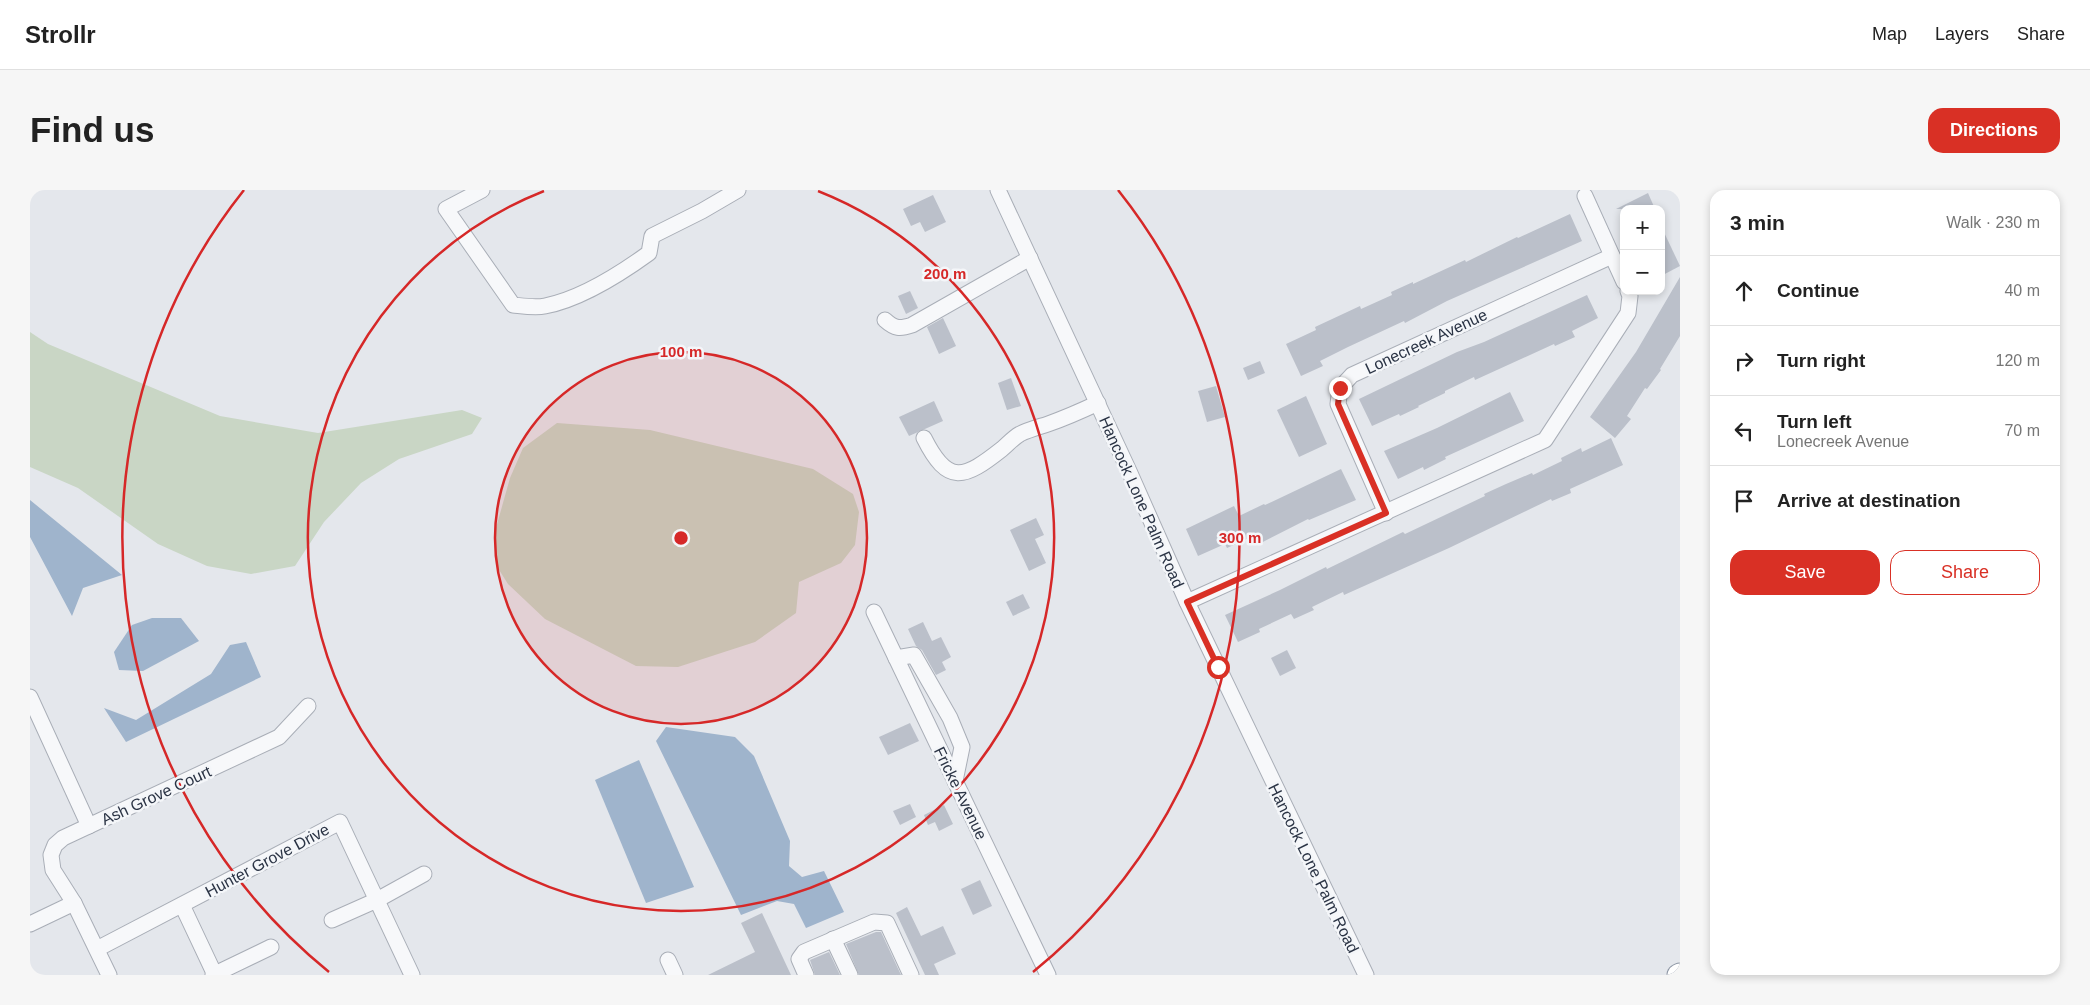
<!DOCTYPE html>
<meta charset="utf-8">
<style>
:root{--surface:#fff;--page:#f6f6f6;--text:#222;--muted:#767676;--line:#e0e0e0;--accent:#d93025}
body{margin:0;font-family:Helvetica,sans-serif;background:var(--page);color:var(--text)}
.controls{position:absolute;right:15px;top:15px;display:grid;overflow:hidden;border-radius:10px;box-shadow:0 2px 8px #0003}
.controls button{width:45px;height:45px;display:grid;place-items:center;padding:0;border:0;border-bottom:1px solid var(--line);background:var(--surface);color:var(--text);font:25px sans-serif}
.stop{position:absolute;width:15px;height:15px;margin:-11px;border:4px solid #d93025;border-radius:50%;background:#fff}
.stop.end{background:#d93025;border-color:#fff;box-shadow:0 1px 5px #0008}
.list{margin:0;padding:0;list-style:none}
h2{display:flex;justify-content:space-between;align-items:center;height:65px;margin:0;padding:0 20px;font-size:21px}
h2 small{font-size:16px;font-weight:400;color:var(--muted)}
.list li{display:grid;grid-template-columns:32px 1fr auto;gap:15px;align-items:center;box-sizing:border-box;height:70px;padding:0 20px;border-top:1px solid var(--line)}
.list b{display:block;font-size:19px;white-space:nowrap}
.list p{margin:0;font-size:16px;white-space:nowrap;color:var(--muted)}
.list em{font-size:16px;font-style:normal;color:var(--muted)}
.actions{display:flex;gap:10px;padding:15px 20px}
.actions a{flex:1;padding:11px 0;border:1px solid var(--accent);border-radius:15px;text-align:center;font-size:18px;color:var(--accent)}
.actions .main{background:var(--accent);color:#fff}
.icon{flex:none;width:28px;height:28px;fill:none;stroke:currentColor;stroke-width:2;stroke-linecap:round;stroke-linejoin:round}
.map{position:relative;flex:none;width:1650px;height:785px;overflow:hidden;border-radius:15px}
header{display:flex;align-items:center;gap:30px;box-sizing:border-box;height:70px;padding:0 25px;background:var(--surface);border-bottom:1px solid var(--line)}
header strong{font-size:24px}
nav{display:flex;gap:28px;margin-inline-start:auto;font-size:18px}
.intro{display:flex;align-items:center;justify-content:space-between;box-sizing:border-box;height:120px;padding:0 30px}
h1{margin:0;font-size:35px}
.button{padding:12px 22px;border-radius:15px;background:var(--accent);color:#fff;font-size:18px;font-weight:700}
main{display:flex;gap:30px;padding:0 30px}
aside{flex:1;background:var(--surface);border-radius:15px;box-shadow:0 2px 8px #0003}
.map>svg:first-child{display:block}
</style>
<header>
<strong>Strollr</strong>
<nav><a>Map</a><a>Layers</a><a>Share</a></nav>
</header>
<div class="intro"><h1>Find us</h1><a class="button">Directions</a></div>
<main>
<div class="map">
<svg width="1650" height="785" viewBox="0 0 1650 785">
<rect width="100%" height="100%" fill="#e4e7ec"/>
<g fill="#c9d6c5">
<path d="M0 142 18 154 190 226 288 243 432 220 452 228 442 244 369 269 331 293 294 332 265 376 221 384 177 376 128 354 48 298 0 277Z"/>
<path d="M527 233 620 240 783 279 823 304 829 322 825 355 811 373 769 392 766 423 725 452 648 477 606 476 515 429 478 394 466 375 464 345 480 288 493 258Z"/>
</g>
<g fill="#9fb4cc">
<path d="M0 310 92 385 53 398 42 426 0 347Z"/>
<path d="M122 428H151L169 451 113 481 89 480 84 462 102 435Z"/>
<path d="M216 452 231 487 96 552 74 518 106 530 181 484 200 455Z"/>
<path d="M636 537 705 547 724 566 760 651 759 676 772 687 794 681 814 722 776 738 764 714 747 711 711 725 626 551Z"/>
<path d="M609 570 664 697 616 713 565 590Z"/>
</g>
<g fill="#bbc0ca">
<path d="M1618 3 1625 19H1586Z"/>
<path d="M903 5 916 32 895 42 890 32 881 36 873 19Z"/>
<path d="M1540 24 1552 51 1417 111 1375 133 1374 131 1318 157 1290 171 1293 176 1271 186 1256 154 1286 140 1285 137 1330 116 1331 119 1362 105 1361 102 1383 92V94L1435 70 1436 72 1487 47 1488 48Z"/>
<path d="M1631 36 1650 76 1631 86Z"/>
<path d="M1650 87V146L1630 179 1631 180 1617 199 1615 198 1597 226 1601 229 1585 248 1560 227 1606 162Z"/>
<path d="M880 101 888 118 876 124 868 106Z"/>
<path d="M1557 105 1568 128 1542 141 1545 147 1525 156 1524 154 1445 190 1444 187 1415 201V203L1388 216 1389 217 1370 226 1369 224 1342 236 1329 209 1427 162 1454 152Z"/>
<path d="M913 128 926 156 909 164 897 137Z"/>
<path d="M1230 171 1235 183 1218 190 1213 178Z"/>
<path d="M981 188 991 216 977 220 968 193Z"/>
<path d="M1186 196 1195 227 1177 232 1168 201Z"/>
<path d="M1480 202 1494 231 1415 267 1416 269 1394 280 1393 277 1368 289 1354 261 1407 238Z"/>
<path d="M1276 206 1297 254 1269 267 1247 220Z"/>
<path d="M904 211 913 231 879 246 869 227Z"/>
<path d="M1581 248 1593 275 1540 299 1541 303 1522 311 1521 309 1419 358 1314 405 1313 402 1282 417 1284 420 1264 429 1261 424 1229 439 1230 442 1208 452 1195 425 1250 400 1296 377 1297 379 1373 342 1375 344 1455 306 1454 304 1476 294 1502 283 1503 285 1532 271 1531 268 1551 258 1552 262Z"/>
<path d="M1311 279 1326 310 1279 330 1278 329 1227 355 1223 346 1197 358 1195 354 1168 366 1156 339 1204 316 1209 326 1234 314 1235 315Z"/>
<path d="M1006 328 1014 345 1005 349 1016 373 999 381 980 340Z"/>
<path d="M993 404 1000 418 983 426 976 412Z"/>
<path d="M893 432 902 451 911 447 921 467 912 472 916 480 906 485 892 460 886 456 878 439Z"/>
<path d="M1257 460 1266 478 1250 486 1241 468Z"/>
<path d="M880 533 889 551 858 565 849 547Z"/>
<path d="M880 614 886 627 870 635 863 621Z"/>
<path d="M914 615 923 634 909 641 905 632 898 635 894 625Z"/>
<path d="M950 690 962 716 943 725 931 699Z"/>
<path d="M877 717 891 746 913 736 926 764 904 774 909 785H895L866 723Z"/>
<path d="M732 723 761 785H678L725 762 711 733Z"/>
<path d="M846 742H851L871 785H829L816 754Z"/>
<path d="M799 762 810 785H785L780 770Z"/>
</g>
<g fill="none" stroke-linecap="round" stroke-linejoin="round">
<defs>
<g id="minor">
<path d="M452 0 416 19 483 115C493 116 505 118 515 116 551 109 590 84 619 63L622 46 672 21 708 0"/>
<path d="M968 0 1099 281 1157 412 1336 785"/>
<path d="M1555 6 1594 92"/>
<path d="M855 130C865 139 870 139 882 135L1000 68"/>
<path d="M894 248C918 296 934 289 972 259 978 254 983 248 990 244 998 240 1009 237 1018 234 1035 228 1051 221 1068 213"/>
<path d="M1356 323 1308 214 1310 198 1322 185 1582 66"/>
<path d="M1157 412 1515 250 1598 123 1600 106 1598 101"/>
<path d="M844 422 1018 785"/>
<path d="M866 468 884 465 920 528 932 557 925 591"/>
<path d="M0 507 59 636"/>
<path d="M152 715 185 785"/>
<path d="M302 730 347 710 394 684"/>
<path d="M0 734 44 713"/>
<path d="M803 749 820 785"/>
<path d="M67 759 310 632 382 785"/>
<path d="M638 770 645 785"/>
<path d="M79 785 44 713 23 680 21 665 25 655 33 648 249 547 278 516"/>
<path d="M183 785 241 757"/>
<path d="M776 785 769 769 774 762 844 732 857 733 881 785"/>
</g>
<path id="highway" d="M1648 785 1650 784"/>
</defs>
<use href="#minor" stroke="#a9aeb7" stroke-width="17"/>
<use href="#highway" stroke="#8b94a3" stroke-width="23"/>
<use href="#minor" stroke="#f7f8fa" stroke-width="15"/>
<use href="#highway" stroke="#fff" stroke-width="21"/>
</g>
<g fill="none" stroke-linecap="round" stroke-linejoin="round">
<path stroke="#d93025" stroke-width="6" d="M1188 477 1157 412 1356 323 1308 214 1310 198"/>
</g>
<circle cx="651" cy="348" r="186" fill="#d62828" fill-opacity=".12"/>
<g fill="none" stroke="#d62828" stroke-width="2.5">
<circle cx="651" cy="348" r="186"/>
<path d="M788 1A373 373 0 1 1 514 1"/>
<path d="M299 782A559 559 0 0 1 214 0M1088 0A559 559 0 0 1 1003 782"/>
</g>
<g text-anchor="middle" stroke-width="5" stroke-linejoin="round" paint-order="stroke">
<g font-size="16" fill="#2b3445" stroke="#f4f6f9">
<text transform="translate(1396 151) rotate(-25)" y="6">Lonecreek Avenue</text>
<text transform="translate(1112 312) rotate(66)" y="6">Hancock Lone Palm Road</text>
<text transform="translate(931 603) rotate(64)" y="6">Fricke Avenue</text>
<text transform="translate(126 605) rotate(-25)" y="6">Ash Grove Court</text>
<text transform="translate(237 670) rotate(-28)" y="6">Hunter Grove Drive</text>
<text transform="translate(1284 678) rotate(64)" y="6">Hancock Lone Palm Road</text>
</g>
</g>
<circle cx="651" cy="348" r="8" fill="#d62828" stroke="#f4f6f9" stroke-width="2.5"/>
<g font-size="15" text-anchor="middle" font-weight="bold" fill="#d62828" stroke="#f4f6f9" stroke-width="5" stroke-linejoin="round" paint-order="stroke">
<text x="915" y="89">200 m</text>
<text x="651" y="167">100 m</text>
<text x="1210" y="353">300 m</text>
</g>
</svg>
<div class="controls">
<button>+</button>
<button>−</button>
</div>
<div class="stop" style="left:1188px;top:477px"></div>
<div class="stop end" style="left:1310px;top:198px"></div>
</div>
<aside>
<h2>3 min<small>Walk · 230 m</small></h2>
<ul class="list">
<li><svg class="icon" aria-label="ahead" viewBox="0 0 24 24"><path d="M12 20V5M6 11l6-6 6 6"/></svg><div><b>Continue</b></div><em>40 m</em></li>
<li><svg class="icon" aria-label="right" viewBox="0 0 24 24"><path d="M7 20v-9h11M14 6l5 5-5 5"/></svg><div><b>Turn right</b></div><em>120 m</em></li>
<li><svg class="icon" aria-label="left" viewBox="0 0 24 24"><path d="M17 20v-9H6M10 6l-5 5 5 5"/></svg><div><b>Turn left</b><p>Lonecreek Avenue</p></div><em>70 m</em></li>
<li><svg class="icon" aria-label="arrive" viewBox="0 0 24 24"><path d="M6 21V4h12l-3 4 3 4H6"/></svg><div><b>Arrive at destination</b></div></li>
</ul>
<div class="actions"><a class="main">Save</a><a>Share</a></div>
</aside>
</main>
